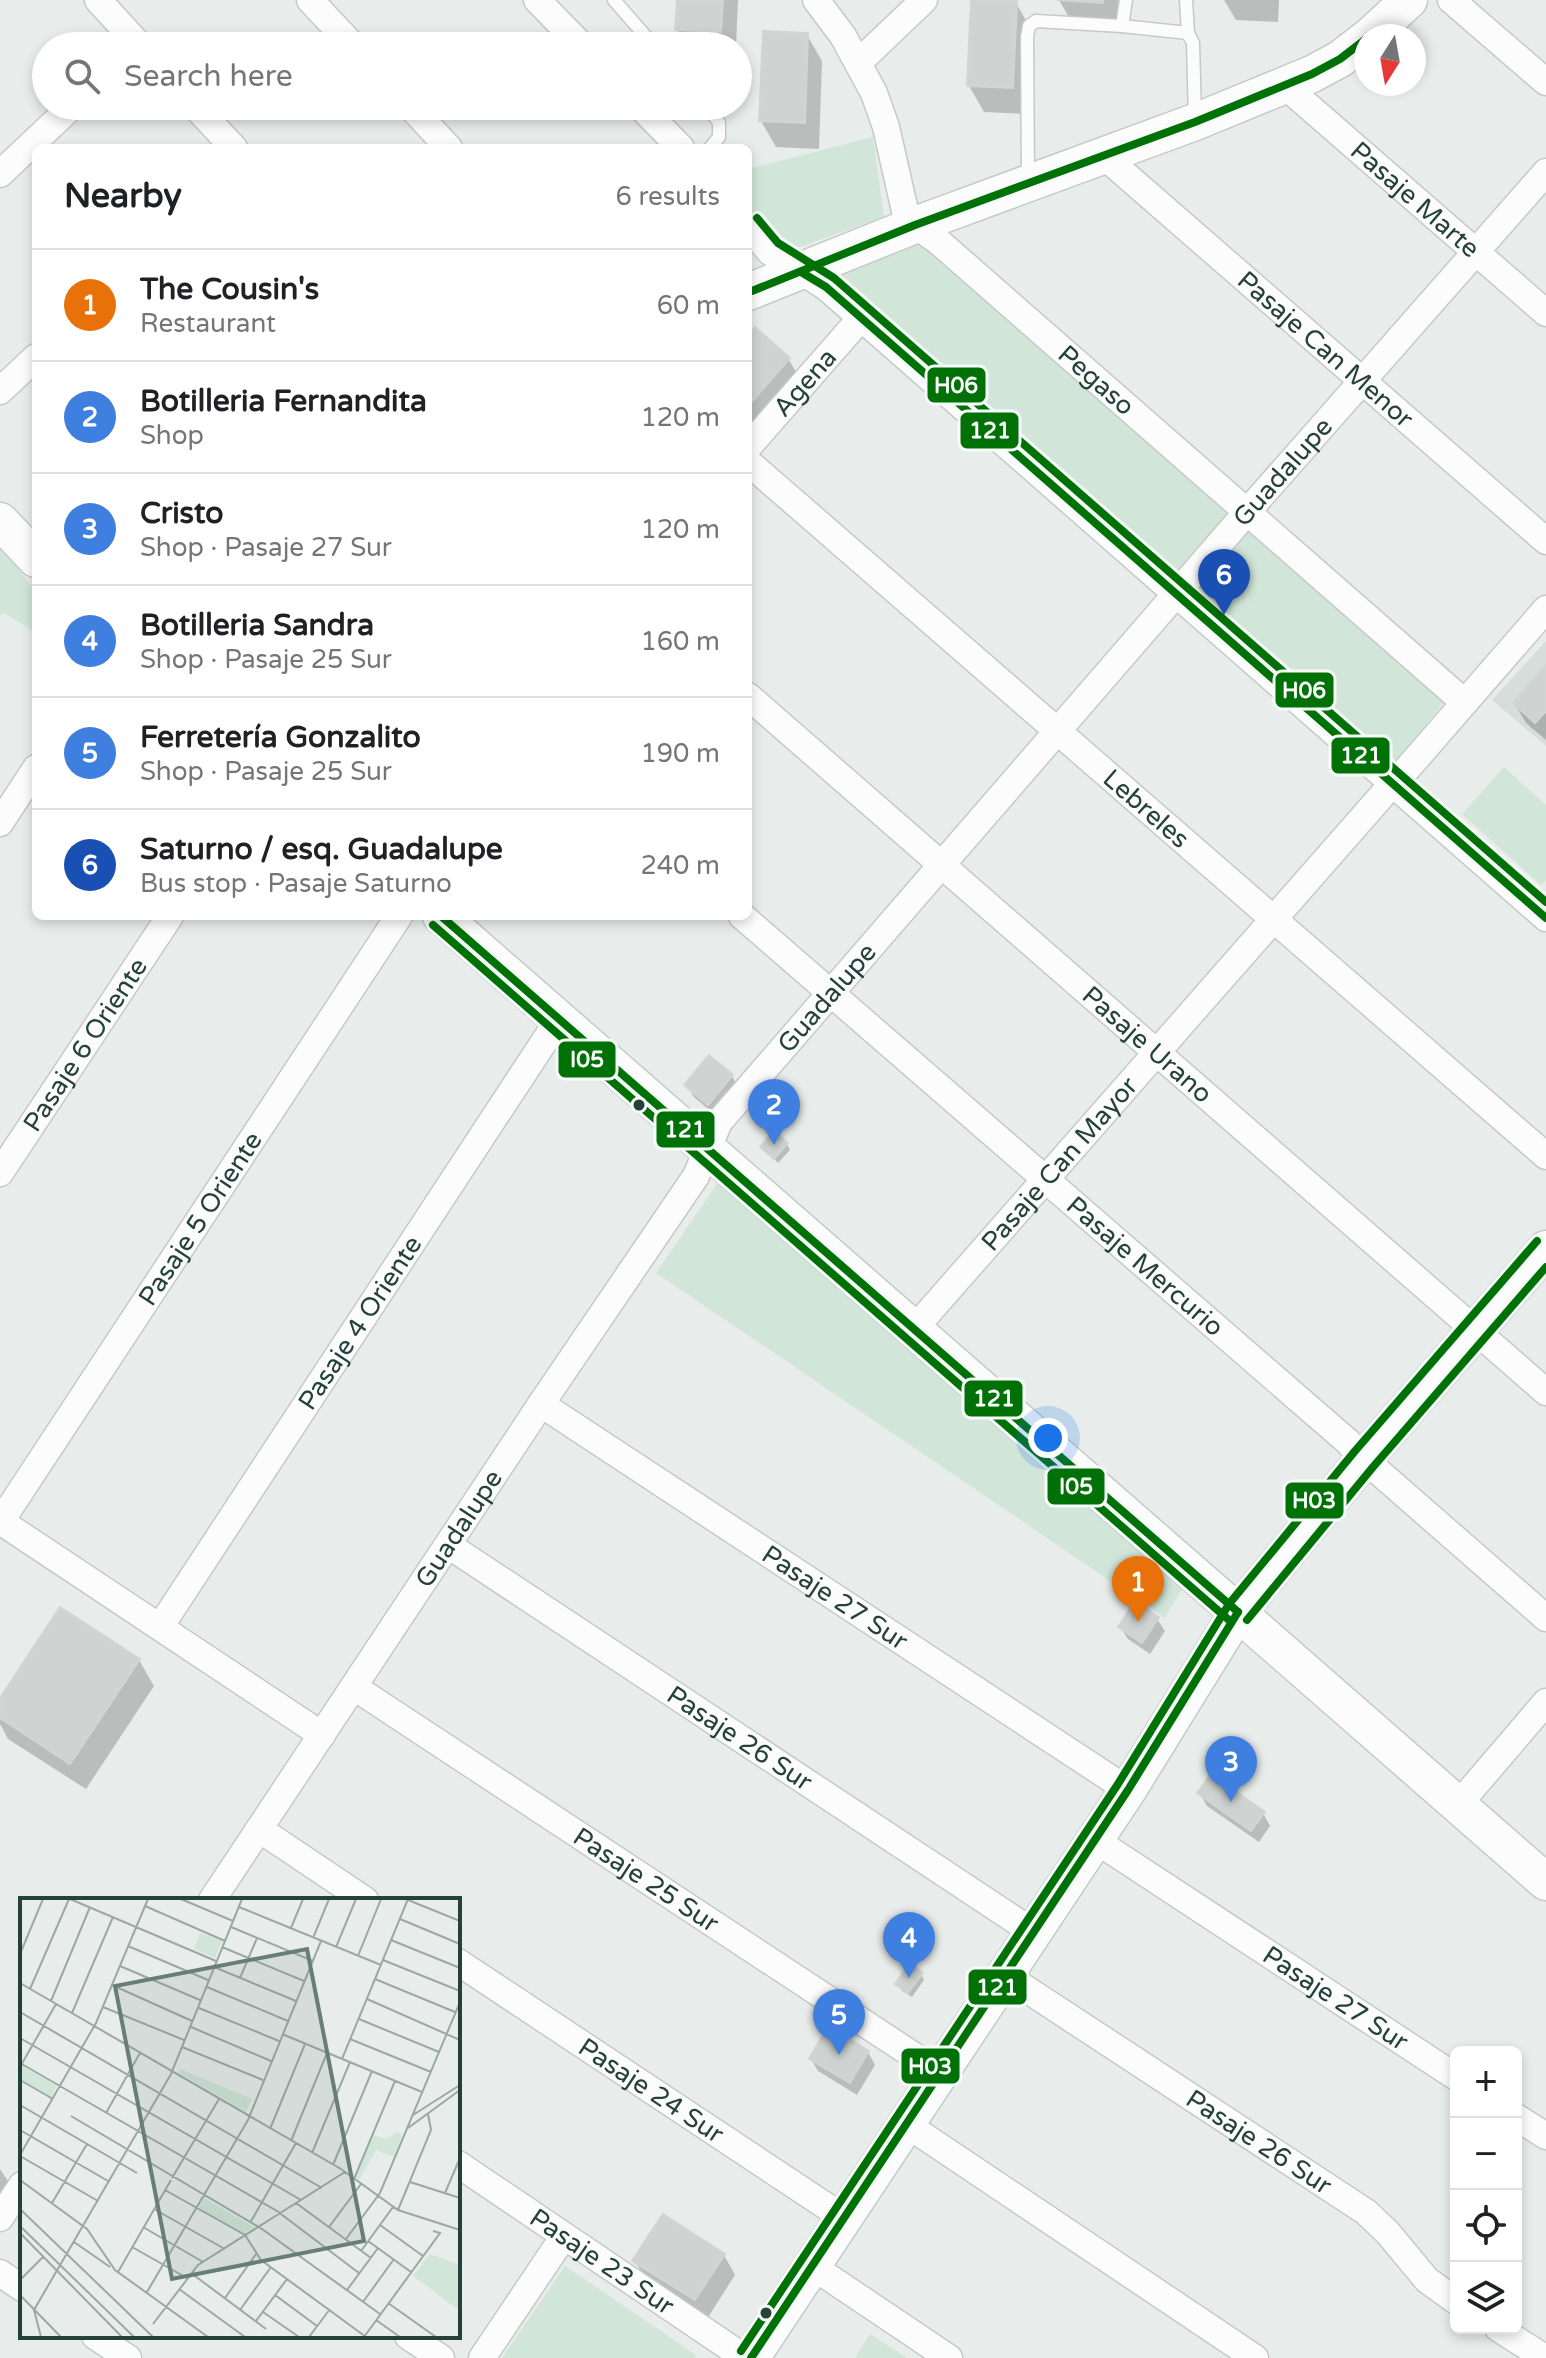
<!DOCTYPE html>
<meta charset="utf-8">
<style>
:root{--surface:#fff;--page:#f6f6f6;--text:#202124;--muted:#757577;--line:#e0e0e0;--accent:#b45309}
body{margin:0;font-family:"Varela Round",sans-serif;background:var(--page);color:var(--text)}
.controls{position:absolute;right:24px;bottom:24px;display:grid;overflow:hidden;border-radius:12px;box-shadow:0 4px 12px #0003}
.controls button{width:72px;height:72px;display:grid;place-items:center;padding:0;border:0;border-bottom:2px solid var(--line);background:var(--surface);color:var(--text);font:40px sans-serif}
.compass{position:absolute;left:1354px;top:24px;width:72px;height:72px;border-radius:50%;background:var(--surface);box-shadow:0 4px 12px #0003;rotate:191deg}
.you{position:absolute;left:1048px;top:1438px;width:28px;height:28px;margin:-20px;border:6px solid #fff;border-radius:50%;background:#1a73e8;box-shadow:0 0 0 12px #1a73e833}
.badge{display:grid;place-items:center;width:52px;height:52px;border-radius:50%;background:var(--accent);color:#fff;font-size:26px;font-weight:700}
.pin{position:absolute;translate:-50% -66px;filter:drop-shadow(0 2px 4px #0008)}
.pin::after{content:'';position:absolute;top:42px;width:28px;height:24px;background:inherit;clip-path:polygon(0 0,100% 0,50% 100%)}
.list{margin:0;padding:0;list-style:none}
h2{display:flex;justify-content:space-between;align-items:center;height:104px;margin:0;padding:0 32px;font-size:34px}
h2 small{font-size:26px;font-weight:400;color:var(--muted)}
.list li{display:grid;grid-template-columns:52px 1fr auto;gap:24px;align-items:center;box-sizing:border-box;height:112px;padding:0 32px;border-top:2px solid var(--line)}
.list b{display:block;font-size:30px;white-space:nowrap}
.list p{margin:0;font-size:26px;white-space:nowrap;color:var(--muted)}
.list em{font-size:26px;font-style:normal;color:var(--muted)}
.icon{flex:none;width:44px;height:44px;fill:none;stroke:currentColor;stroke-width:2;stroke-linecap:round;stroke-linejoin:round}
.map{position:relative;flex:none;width:1546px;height:2358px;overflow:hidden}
.search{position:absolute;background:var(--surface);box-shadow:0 4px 12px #0003;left:32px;top:32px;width:720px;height:88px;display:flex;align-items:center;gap:20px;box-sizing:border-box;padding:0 28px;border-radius:44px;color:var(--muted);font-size:30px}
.panel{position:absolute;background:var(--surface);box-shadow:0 4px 12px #0003;left:32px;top:144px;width:720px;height:776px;border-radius:12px}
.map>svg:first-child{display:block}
</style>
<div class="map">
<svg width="1546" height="2358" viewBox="0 0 1546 2358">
<rect width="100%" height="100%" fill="#e8edeb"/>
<path fill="#d6dedb" d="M1546 641V746L1492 700Z"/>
<g fill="#d1e6d8">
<path d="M873 137 884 217 791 250 748 208V169Z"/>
<path d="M921 238 1232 507 1177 575 835 274Z"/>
<path d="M1251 526 1449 696 1390 769 1193 590Z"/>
<path d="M0 545 36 592V633L4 613 0 617Z"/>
<path d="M1504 767 1546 805V880L1541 885 1462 814Z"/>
<path d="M719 1181 1184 1585 1165 1618 656 1273Z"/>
<path d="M565 2266 696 2355 694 2358H502Z"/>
<path d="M870 2334 907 2358H855Z"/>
</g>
<g fill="#0003">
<path d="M679 0H738L736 46H687L677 29Z"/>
<path d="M1059 0H1118L1117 28 1074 26Z"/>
<path d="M1224 0H1279L1278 22 1236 20Z"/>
<path d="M1016 3 1031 29 1027 114 984 112 969 86Z"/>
<path d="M807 35 822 61 819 149 776 147 761 121Z"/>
<path d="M755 330 789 360 800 379 748 438V338Z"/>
<path d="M1546 668V740L1526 723 1515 704Z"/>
<path d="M732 1076 739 1088 716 1116 694 1097 687 1085Z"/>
<path d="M787 1144 790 1150 778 1163 763 1147Z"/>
<path d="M1157 1619 1165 1631 1150 1654 1128 1639 1120 1627Z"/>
<path d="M139 1660 154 1686 86 1789 8 1739 0 1724V1702Z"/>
<path d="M1200 1794 1263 1813 1270 1826 1259 1842 1207 1806Z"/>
<path d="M921 1974 924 1980 912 1997 901 1990 898 1984Z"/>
<path d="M868 2052 875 2065 857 2095 818 2071 811 2059Z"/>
<path d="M0 2169 14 2190 0 2211Z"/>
<path d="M724 2255 735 2275 707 2319 646 2280 635 2261Z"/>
</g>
<g fill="#cfd4d2" stroke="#d1d6d4" stroke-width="2">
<path d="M677 0H723L721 32 675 30Z"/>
<path d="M971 0 1017 1 1013 88 967 86Z"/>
<path d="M1057 0H1103V3Z"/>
<path d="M763 31 808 33 805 123 759 121Z"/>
<path d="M755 327 790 358 748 406V335Z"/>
<path d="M1546 665V711L1535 723 1513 703Z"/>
<path d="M709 1055 733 1075 708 1105 684 1085Z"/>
<path d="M774 1131 788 1143 774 1159 760 1147Z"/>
<path d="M1135 1601 1159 1617 1142 1643 1118 1627Z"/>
<path d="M60 1607 140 1659 70 1764 0 1718V1698Z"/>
<path d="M1211 1774 1265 1812 1251 1831 1197 1793Z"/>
<path d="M910 1963 923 1973 908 1993 895 1984Z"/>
<path d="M828 2026 869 2051 850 2083 809 2059Z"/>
<path d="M663 2214 725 2254 695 2300 632 2261Z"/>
</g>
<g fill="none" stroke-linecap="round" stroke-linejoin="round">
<defs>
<g id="lane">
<path d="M614 0 654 46"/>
<path d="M1186 0 1188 33 1193 43 1195 118"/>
<path d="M1122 26 1188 33"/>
<path d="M708 106 719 123V137L710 148"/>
<path d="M1028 177 1027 37 1029 26 1036 21 1122 26 1126 0"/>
</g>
<g id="street">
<path d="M98 0 140 46"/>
<path d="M310 0 353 46"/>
<path d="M537 0 582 46"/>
<path id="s1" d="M816 0 843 36 874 93 886 127 905 211 915 225 939 242 1464 702"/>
<path d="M1451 0 1546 82"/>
<path d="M859 62 924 0"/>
<path id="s2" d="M1284 85 1546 313"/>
<path d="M195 106 234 148"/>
<path d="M410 106 449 148"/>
<path d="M640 106 681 148"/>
<path id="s3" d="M1104 156 1546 541"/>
<path d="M0 174 72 106"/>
<path d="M748 226 770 252 826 287 1546 918"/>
<path d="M0 391 36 357"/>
<path id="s4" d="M748 447 861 318"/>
<path id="s5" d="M748 462 1546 1156"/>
<path id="s6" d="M748 696 1546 1392"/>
<path d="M1407 769 1546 609"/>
<path d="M0 823 36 768"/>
<path id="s7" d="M742 916 1347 1441 1364 1459 1546 1618"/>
<path id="s8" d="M0 1173 170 916"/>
<path id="s9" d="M914 1329 1393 783"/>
<path id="s10" d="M541 1404 1128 1790"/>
<path d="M0 1521 322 1735"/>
<path id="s11" d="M1 1521 399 916"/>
<path id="s12" d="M448 1545 1033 1932"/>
<path id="s13" d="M160 1627 559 1019"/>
<path id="s14" d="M354 1687 940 2073"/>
<path d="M1458 1805 1546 1702"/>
<path d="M259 1829 365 1900"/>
<path id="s15" d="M1095 1840 1456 2077"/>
<path id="s16" d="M212 1900 541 1404 696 1176 719 1122 1247 512 1546 172"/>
<path id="s17" d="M458 1962 844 2218"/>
<path id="s18" d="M1005 1975 1366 2212 1388 2233 1427 2280 1456 2301"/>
<path d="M1516 2117 1546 2136"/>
<path d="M906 2124 1255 2358"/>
<path id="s19" d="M458 2164 745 2358"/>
<path d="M0 2218 22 2185"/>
<path d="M812 2266 949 2358"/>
<path d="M0 2273 22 2288"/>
<path d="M1498 2328 1545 2358"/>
<path d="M95 2336 128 2358"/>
<path d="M408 2336 441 2358"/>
<path d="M482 2358 564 2236"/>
</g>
<g id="secondary">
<path d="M1370 36 1409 0"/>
<path d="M748 292 915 225 1195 122 1312 74 1340 59 1366 39"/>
<path d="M0 521 36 559"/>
<path d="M441 916 1546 1882"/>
<path d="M751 2358 1128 1790 1238 1612 1364 1459 1546 1249"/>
</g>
</defs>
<use href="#lane" stroke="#c5cac8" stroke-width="15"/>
<use href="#street" stroke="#c5cac8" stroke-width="29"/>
<use href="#secondary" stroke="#c3cbc8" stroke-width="39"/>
<use href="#lane" stroke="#fcfcfc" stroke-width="12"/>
<use href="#street" stroke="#fcfcfc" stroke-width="26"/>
<use href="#secondary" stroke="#fcfcfc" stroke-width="36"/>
<defs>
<g id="bus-1">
<path d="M801 272 826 287 1546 918"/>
<path d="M752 291 915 225 1195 122 1312 74 1340 59 1366 39"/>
<path d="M441 916 1238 1612"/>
<path d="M751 2358 1128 1790 1238 1612"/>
</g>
<g id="bus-2">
<path d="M433 925 1230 1621"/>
<path d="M1247 1620 1373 1467 1546 1267"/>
</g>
<path id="bus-3" d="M741 2351 1118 1784 1229 1604 1355 1451 1537 1241"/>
<path id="bus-4" d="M757 218 778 243 834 278 1546 902"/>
</defs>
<use href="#bus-1" stroke="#f7fbf9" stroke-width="14"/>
<use href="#bus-2" stroke="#f7fbf9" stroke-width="14"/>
<use href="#bus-3" stroke="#f7fbf9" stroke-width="14"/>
<use href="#bus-4" stroke="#f7fbf9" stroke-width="14"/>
<use href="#bus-1" stroke="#007106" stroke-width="8"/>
<use href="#bus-2" stroke="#007106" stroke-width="8"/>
<use href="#bus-3" stroke="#007106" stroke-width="8"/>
<use href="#bus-4" stroke="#007106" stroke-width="8"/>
</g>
<g fill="#24423a" stroke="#f7fbf9" stroke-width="3">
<circle cx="639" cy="1105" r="7"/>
<circle cx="766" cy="2313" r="7"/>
</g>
<g text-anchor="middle" stroke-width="8" stroke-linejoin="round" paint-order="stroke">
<g font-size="26" fill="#24423a" stroke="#f7fbf9">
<text dy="9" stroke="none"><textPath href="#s2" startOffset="174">Pasaje Marte</textPath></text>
<text dy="9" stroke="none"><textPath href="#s3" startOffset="294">Pasaje Can Menor</textPath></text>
<text dy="9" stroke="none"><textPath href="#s1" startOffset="488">Pegaso</textPath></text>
<text dy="9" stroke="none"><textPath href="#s4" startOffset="86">Agena</textPath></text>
<text dy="9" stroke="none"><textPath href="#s16" startOffset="1790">Guadalupe</textPath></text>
<text dy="9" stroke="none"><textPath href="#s5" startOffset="528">Lebreles</textPath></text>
<text dy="9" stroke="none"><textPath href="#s16" startOffset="1094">Guadalupe</textPath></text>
<text dy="9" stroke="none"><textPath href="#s8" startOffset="154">Pasaje 6 Oriente</textPath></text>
<text dy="9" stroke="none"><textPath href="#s6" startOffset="530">Pasaje Urano</textPath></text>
<text dy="9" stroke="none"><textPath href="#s9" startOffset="220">Pasaje Can Mayor</textPath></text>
<text dy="9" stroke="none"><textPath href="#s11" startOffset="362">Pasaje 5 Oriente</textPath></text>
<text dy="9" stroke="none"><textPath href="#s7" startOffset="534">Pasaje Mercurio</textPath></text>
<text dy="9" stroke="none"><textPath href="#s13" startOffset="364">Pasaje 4 Oriente</textPath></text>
<text dy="9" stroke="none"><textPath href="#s16" startOffset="446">Guadalupe</textPath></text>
<text dy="9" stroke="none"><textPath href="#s10" startOffset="352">Pasaje 27 Sur</textPath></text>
<text dy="9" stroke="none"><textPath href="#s12" startOffset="350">Pasaje 26 Sur</textPath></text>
<text dy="9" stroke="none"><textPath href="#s14" startOffset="350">Pasaje 25 Sur</textPath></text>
<text dy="9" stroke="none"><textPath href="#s15" startOffset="288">Pasaje 27 Sur</textPath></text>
<text dy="9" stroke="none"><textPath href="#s17" startOffset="232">Pasaje 24 Sur</textPath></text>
<text dy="9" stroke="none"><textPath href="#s18" startOffset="304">Pasaje 26 Sur</textPath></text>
<text dy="9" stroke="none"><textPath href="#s19" startOffset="174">Pasaje 23 Sur</textPath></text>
</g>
</g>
<g transform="translate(20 1898)">
<rect width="440" height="440" fill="#e8edeb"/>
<path d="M180 35 202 43 195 60 174 51ZM0 167 37 188 31 199 0 181ZM160 171 232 201 226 214 159 175ZM377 234 382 237 374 259 356 252 340 281 336 279 354 237 366 241ZM184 300 234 329 224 336 179 310ZM410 356 440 367V413L393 378Z" fill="#d1e6d8"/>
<path fill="none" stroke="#9aa9a4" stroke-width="2" d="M50 1 196 63M161 1 213 23M388 2 440 23M125 8 205 43M219 9 361 67M380 21 440 46M211 29 293 63M271 30 283 1M293 40 309 1M371 42 440 70M108 48 188 82M202 49 284 83M316 49 336 1M0 56 23 1M338 58 361 1M363 62 440 93M100 68 180 102M194 69 276 103M220 80 237 40M355 81 435 114M0 85 321 271 378 312 440 332M92 87 172 123M187 89 268 123M10 91 49 1M347 101 440 142M31 103 70 9M83 109 164 142M179 110 259 143M0 114 302 290M52 115 93 19M339 121 419 154M171 129 251 163M262 136 402 194M0 140 281 302M330 141 411 174M162 149 243 182M322 161 388 1M0 165 257 313 339 375M0 169 36 106M0 182 33 201M0 207 117 275M86 215 120 155M393 217 440 187M51 218 242 331 360 416M388 230 440 192M250 231 285 146M0 232 88 283M271 243 307 155M292 255 330 164M0 257 76 125 128 1M0 258 78 303M313 267 352 173M152 280 199 201M334 281 375 183M0 282 67 331 95 372 188 439M390 284 440 300M145 292 225 337 241 362 346 439M425 295 440 260M32 305 67 246M276 305 351 360M0 311 133 439M134 311 203 350M378 312 411 232 408 216M230 325 276 245M360 327 403 358M0 328 114 439M123 329 183 364M309 329 341 286M0 335 102 439M326 341 360 295 440 104M348 343 391 374M54 344 90 369M112 349 167 380M341 353 373 309M98 374 151 282M171 375 246 431M0 382 23 359M159 391 225 439M327 392 358 350M127 394 228 222 301 43M0 397 41 439M255 397 297 428M205 400 236 356M343 404 374 361M368 405 416 439M220 412 251 369M243 414 279 439M356 422 380 439M236 423 267 381M133 426 178 367 325 274M21 439 14 412 151 176 222 1M289 439 310 411M344 439 420 335 413 333"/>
<path fill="#697e78" fill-opacity="0.15" stroke="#697e78" stroke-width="4" d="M287 51 344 343 152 381 95 88Z"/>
<rect width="440" height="440" fill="none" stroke="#24423a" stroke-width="4"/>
</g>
<g stroke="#f7fbf9" stroke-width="3">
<rect x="926" y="366" width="61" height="38" rx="8" fill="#007106"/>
<rect x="959" y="411" width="61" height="39" rx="8" fill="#007106"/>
<rect x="1274" y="671" width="61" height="38" rx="8" fill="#007106"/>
<rect x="1330" y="736" width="61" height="39" rx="8" fill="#007106"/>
<rect x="557" y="1040" width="60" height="39" rx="8" fill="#007106"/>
<rect x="655" y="1110" width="61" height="39" rx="8" fill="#007106"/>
<rect x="963" y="1379" width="61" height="39" rx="8" fill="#007106"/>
<rect x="1046" y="1467" width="60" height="39" rx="8" fill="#007106"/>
<rect x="1284" y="1481" width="61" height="39" rx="8" fill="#007106"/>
<rect x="967" y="1968" width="61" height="38" rx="8" fill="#007106"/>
<rect x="900" y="2047" width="61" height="38" rx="8" fill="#007106"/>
</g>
<g font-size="22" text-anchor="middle" font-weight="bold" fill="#fff">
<text x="956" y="393">H06</text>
<text x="990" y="438">121</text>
<text x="1304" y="698">H06</text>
<text x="1361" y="763">121</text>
<text x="587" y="1067">I05</text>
<text x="685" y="1137">121</text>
<text x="994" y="1406">121</text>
<text x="1076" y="1494">I05</text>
<text x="1314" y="1508">H03</text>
<text x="997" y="1995">121</text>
<text x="930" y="2074">H03</text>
</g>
</svg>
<div class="controls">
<button>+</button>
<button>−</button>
<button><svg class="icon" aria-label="locate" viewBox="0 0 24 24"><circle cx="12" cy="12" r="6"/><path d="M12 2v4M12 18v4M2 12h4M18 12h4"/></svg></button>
<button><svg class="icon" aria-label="layers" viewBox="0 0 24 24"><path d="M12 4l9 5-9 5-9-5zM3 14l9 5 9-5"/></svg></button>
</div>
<svg class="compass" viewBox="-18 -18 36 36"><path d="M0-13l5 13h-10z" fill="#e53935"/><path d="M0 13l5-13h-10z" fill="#757577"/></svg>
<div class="you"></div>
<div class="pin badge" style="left:1138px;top:1622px;background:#e8710a">1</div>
<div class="pin badge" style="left:774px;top:1145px;background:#3f7fe0">2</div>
<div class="pin badge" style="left:1231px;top:1802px;background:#3f7fe0">3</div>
<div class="pin badge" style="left:909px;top:1978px;background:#3f7fe0">4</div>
<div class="pin badge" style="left:839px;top:2055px;background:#3f7fe0">5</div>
<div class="pin badge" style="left:1224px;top:615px;background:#1a4fb4">6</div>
<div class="search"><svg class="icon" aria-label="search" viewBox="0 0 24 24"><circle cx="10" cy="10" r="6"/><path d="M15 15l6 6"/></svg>Search here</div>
<section class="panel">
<h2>Nearby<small>6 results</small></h2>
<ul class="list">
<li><span class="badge" style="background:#e8710a">1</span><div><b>The Cousin's</b><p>Restaurant</p></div><em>60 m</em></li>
<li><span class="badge" style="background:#3f7fe0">2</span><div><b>Botilleria Fernandita</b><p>Shop</p></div><em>120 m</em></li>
<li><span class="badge" style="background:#3f7fe0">3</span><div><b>Cristo</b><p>Shop · Pasaje 27 Sur</p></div><em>120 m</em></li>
<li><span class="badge" style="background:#3f7fe0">4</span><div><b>Botilleria Sandra</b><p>Shop · Pasaje 25 Sur</p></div><em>160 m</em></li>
<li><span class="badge" style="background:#3f7fe0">5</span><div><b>Ferretería Gonzalito</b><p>Shop · Pasaje 25 Sur</p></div><em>190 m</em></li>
<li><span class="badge" style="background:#1a4fb4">6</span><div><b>Saturno / esq. Guadalupe</b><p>Bus stop · Pasaje Saturno</p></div><em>240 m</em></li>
</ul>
</section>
</div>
